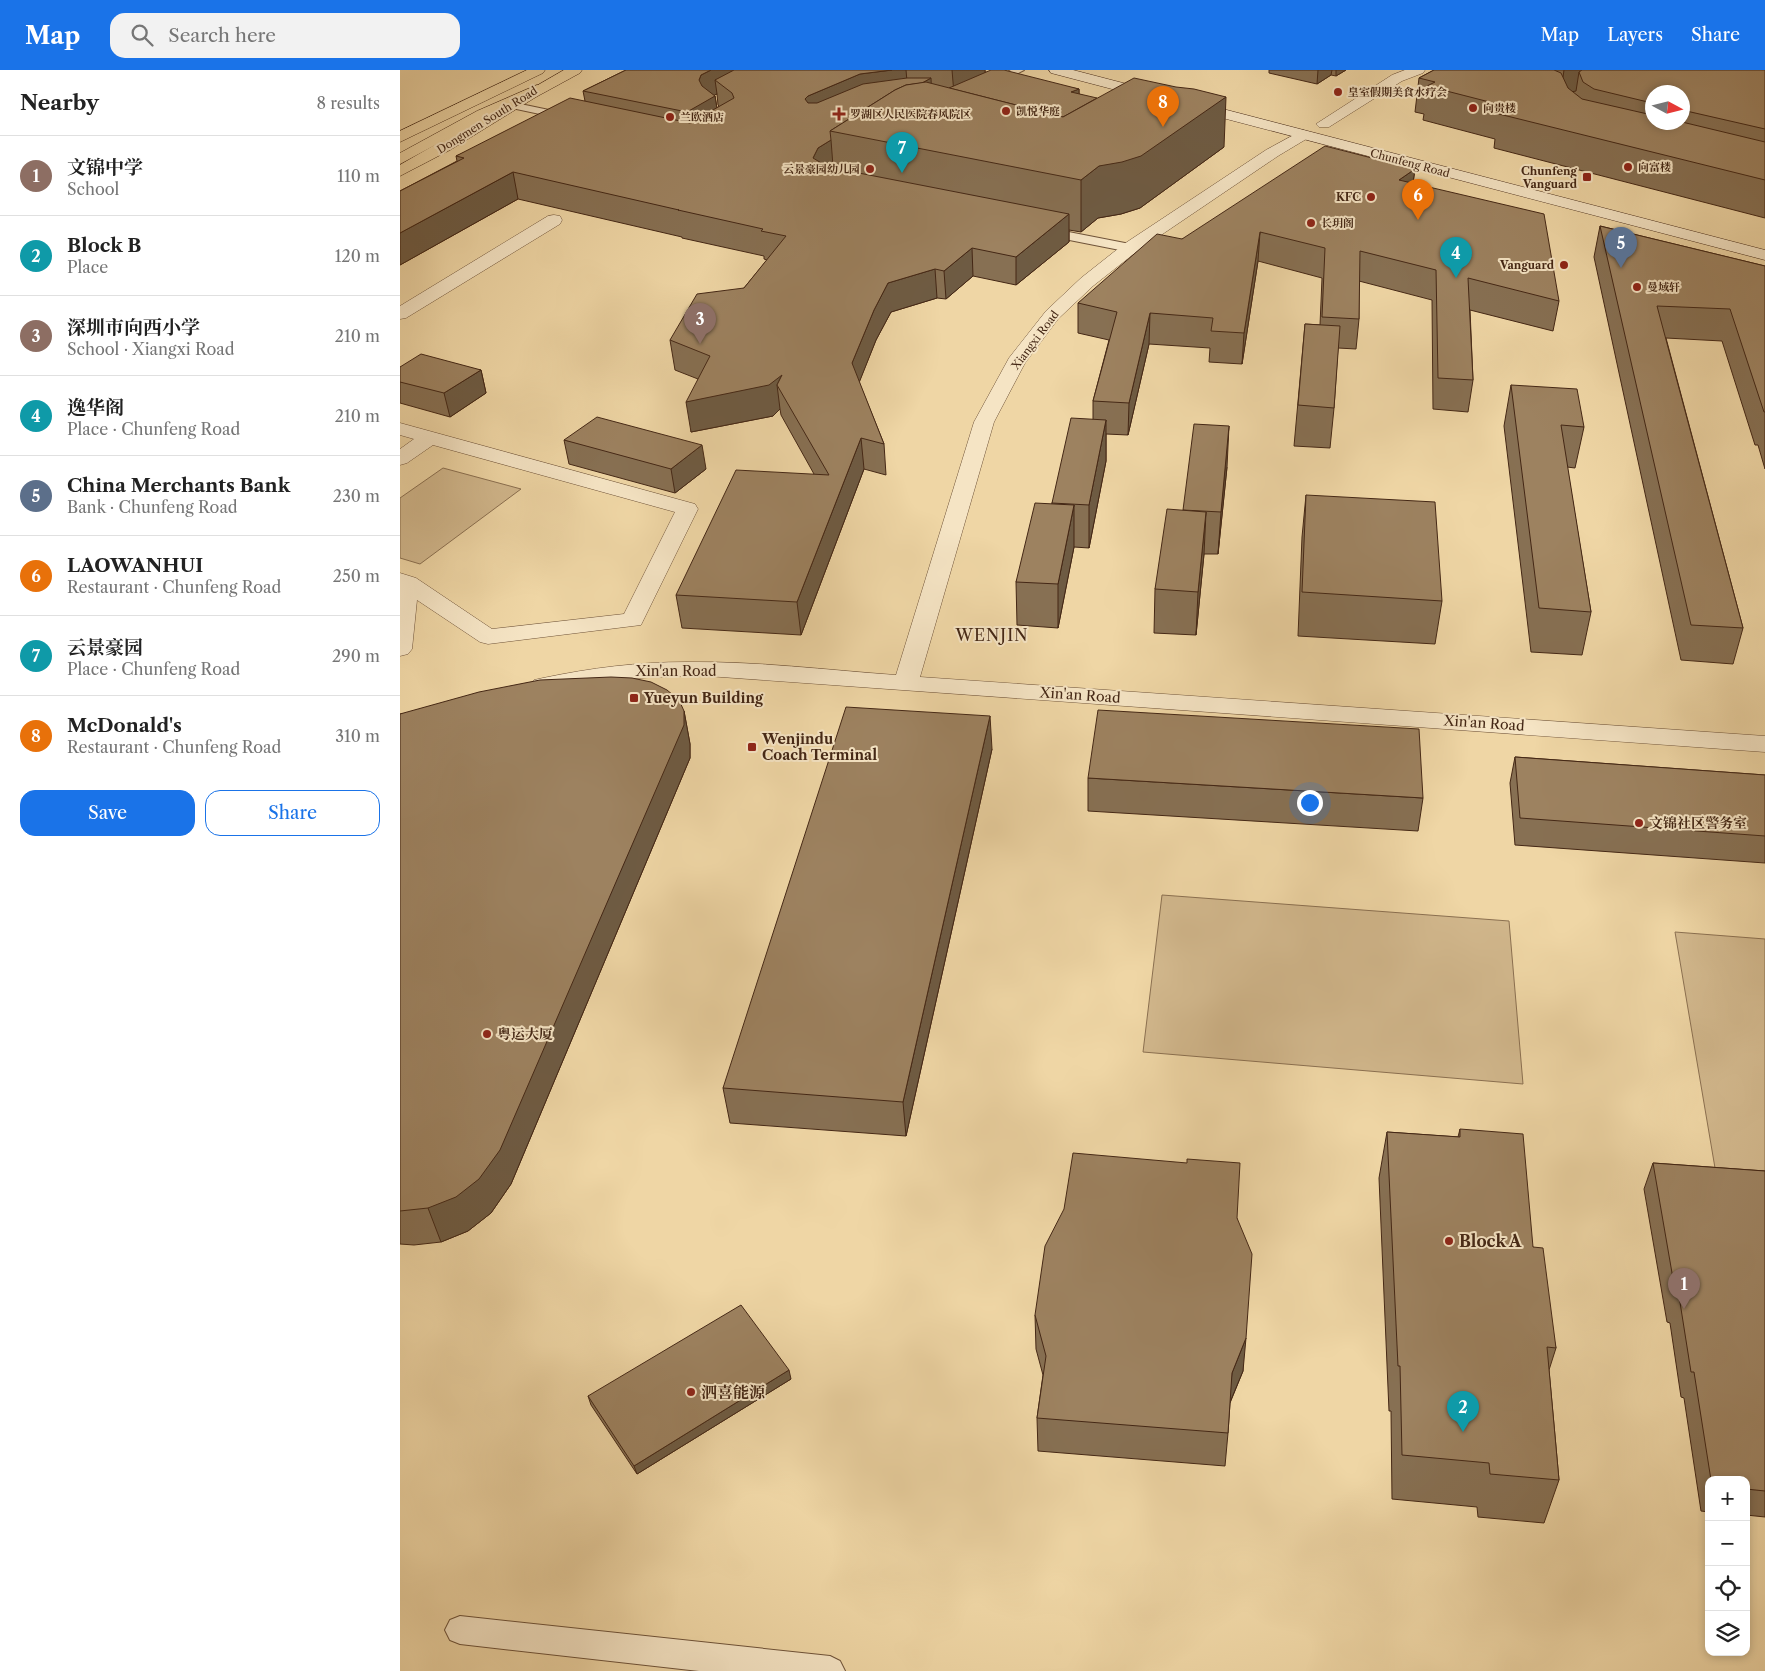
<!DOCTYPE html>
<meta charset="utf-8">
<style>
:root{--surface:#fff;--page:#f2f2f2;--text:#222;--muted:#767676;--line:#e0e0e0;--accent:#1a73e8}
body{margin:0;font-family:"Libre Caslon Text","Noto Serif SC",serif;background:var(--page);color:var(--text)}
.controls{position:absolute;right:15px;bottom:15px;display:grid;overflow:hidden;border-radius:10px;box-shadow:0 2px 8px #0003}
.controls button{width:45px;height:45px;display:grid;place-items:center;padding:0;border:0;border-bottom:1px solid var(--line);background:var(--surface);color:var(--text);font:25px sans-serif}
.compass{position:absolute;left:1245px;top:15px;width:45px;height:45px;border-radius:50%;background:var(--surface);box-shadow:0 2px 8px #0003;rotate:97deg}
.you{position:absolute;left:909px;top:732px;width:18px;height:18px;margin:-12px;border:4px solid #fff;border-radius:50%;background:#1a73e8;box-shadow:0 0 0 8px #1a73e833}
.badge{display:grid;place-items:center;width:32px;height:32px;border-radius:50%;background:var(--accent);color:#fff;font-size:16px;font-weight:700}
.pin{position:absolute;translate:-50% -41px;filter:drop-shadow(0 1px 2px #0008)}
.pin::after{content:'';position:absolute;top:26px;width:18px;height:15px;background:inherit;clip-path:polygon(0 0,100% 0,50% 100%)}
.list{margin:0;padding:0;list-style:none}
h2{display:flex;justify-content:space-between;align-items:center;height:65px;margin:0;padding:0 20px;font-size:21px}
h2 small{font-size:16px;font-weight:400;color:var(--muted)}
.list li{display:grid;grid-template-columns:32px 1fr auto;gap:15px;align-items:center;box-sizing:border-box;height:80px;padding:0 20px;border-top:1px solid var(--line)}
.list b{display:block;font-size:19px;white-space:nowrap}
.list p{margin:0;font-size:16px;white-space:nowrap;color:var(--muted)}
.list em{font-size:16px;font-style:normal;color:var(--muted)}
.actions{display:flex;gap:10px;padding:15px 20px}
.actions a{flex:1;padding:11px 0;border:1px solid var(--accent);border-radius:15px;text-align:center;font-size:18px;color:var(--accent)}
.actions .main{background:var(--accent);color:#fff}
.icon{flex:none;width:28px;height:28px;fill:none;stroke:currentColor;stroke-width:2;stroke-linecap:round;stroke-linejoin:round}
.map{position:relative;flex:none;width:1365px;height:1601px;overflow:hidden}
header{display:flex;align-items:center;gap:30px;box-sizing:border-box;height:70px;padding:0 25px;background:var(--accent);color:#fff}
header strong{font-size:24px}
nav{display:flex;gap:28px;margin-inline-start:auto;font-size:18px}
.search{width:350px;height:45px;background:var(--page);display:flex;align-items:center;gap:12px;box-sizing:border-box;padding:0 18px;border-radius:15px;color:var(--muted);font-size:19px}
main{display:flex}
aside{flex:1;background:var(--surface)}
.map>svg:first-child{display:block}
</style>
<header>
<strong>Map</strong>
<div class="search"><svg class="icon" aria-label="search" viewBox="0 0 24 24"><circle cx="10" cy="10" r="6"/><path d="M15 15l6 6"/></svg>Search here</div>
<nav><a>Map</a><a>Layers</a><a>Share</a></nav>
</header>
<main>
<aside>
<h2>Nearby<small>8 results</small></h2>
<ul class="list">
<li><span class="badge" style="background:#8d6e63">1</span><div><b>文锦中学</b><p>School</p></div><em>110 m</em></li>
<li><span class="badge" style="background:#0f9aa8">2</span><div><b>Block B</b><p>Place</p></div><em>120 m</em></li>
<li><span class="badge" style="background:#8d6e63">3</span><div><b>深圳市向西小学</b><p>School · Xiangxi Road</p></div><em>210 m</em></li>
<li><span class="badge" style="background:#0f9aa8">4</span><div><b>逸华阁</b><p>Place · Chunfeng Road</p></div><em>210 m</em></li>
<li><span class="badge" style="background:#5c6f8a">5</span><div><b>China Merchants Bank</b><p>Bank · Chunfeng Road</p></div><em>230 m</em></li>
<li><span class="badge" style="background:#e8710a">6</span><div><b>LAOWANHUI</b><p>Restaurant · Chunfeng Road</p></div><em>250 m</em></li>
<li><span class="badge" style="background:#0f9aa8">7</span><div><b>云景豪园</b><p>Place · Chunfeng Road</p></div><em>290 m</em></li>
<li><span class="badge" style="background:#e8710a">8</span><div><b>McDonald's</b><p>Restaurant · Chunfeng Road</p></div><em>310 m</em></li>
</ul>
<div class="actions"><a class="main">Save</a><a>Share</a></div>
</aside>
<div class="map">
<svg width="1365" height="1601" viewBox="0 0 1365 1601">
<rect width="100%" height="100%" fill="#efd6a5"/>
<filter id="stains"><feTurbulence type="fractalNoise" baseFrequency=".004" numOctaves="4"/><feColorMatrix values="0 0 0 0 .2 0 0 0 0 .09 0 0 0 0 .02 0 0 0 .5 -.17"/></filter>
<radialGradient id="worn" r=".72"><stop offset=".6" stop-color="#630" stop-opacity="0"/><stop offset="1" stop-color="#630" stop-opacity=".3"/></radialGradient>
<g fill="#d2b88d" stroke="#8b7051">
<path d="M43 398 121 419 20 494 0 488V428Z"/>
<path d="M762 825 1109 851 1123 1014 743 982Z"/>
<path d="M1275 862 1365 869V1102L1315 1098Z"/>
</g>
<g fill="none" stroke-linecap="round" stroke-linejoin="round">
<defs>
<g id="lane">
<path d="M611 0H624L595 15H587L586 13Z"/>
<path d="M111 32 168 44 173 47 168 50 107 37 106 35Z"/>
<path d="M643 157 730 174 736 178 730 182 639 164 637 161Z"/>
<path d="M60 1546 430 1586 440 1591 445 1601H299L60 1574 50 1570 45 1560 50 1550Z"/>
</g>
<g id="street">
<path d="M1005 0H1025L1023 3 1002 11 929 57H919L916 54 992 5Z"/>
<path d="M903 60 908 62 911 65 908 68 878 86 736 182 693 216 658 249 625 293 594 352 520 607 1365 666V682L307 606C272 606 237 607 203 612 183 615 153 625 134 620L131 615 134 610 143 608C191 598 238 592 287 592 356 591 427 600 496 605L574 352 609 288 646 241 681 208 724 174 866 80Z"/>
<path d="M154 145 160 146 162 150 160 154 6 248 0 249V236L148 146Z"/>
<path d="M0 353 295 434 298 439 241 555 88 574 80 572 17 530 12 579 8 584 0 586V503L16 508 92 559 224 544 275 442 33 375 7 393 0 395V379L14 369 0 365Z"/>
</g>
<path id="secondary" d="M649 0H673L1365 180V190L651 3Z"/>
<g id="primary">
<path d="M127 0H145L143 3 0 72V61Z"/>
<path d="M164 0H182L180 3 136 27 50 80 0 106V95Z"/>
</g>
<path id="highway" d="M137 15 142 16 144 19 142 22 87 47 0 94V83L77 41Z"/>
</defs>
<use href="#lane" stroke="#6f5339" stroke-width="2"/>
<use href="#street" stroke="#6f5339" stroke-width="1"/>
<use href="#secondary" stroke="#442715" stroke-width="1"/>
<use href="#primary" stroke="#442715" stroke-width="1"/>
<use href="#highway" stroke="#442715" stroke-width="1"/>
<use href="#lane" fill="#f5e4c4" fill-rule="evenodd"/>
<use href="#street" fill="#f5e4c4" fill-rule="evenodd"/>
<use href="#secondary" fill="#f5e4c4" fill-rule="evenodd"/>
<use href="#primary" fill="#efd6a5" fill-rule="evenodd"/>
<use href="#highway" fill="#efd6a5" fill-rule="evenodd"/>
</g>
<g fill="#877053" stroke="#442715" fill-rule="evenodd">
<path d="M226 0H585V2L679 19V24L824 77 740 138 721 144 698 148 681 162 669 160V172L616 215 573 206 546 229 537 228 491 242 476 270 459 312 484 374 486 405 464 399 401 565 282 558 276 525 414 404 381 345 380 339 373 346 291 362 298 309 275 300 270 270 344 218 367 190 364 189V186L282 168V167L118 129 0 195V121L57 91 56 86 185 31 183 21ZM317 24 318 35 319 36 317 38 315 26 314 25Z"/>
<path d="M869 0H946L936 6 931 5 917 14 869 3Z"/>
<path d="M1034 0H1365V148L1094 78 1095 69 1023 50 1024 44 1015 42 1019 8ZM1252 22H1282V52H1252Z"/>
<path d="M1015 99 1013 113 1159 231 1153 261 1070 240 1073 310 1068 342 1033 339 1032 230 959 211V249L956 279 938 278 934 338 930 378 894 376 905 254 920 255 922 208 858 191 842 294 809 292 810 278 749 274 728 365 706 364V391L689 478 674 477 658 558 617 555 616 512 652 433 693 349V331L709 270 678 263V233L782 169Z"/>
<path d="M1200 156 1365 196V399L1358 375H1355L1322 271 1266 268 1343 558 1333 594 1281 590 1194 187Z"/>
<path d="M0 297 81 300 86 323 50 347 0 333Z"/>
<path d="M1111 315 1184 357 1175 398 1167 397 1191 542 1182 585 1131 582 1104 356Z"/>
<path d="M164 370 306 399 275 423 169 394Z"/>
<path d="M827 397 818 484H804L796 565 754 563 755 519 783 440Z"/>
<path d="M906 425 1042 531 1035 574 898 566 902 467Z"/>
<path d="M284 641 290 674V688L111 1114 91 1143 68 1161 41 1172 14 1175 0 1174V644Z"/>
<path d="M592 679 506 1066 330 1053 323 1018Z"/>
<path d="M1115 687 1365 705V793L1115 775 1110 713Z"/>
<path d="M688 708 1023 728 1018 761 688 741Z"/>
<path d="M1060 1059 1133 1177 1156 1278 1149 1300 1159 1410 1144 1453 1078 1447 1077 1437 992 1429 991 1341H989L979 1108 987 1062 1058 1067Z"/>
<path d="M1253 1093 1365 1101V1447L1346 1445V1410H1309V1442L1301 1441 1284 1328 1281 1327 1270 1253 1267 1252 1244 1119Z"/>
<path d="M837 1148 843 1301 830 1333 828 1363 825 1396 638 1381 637 1348 643 1305 636 1279 635 1245Z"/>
<path d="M391 1309 237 1404 191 1335 188 1326Z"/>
</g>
<g fill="#6e5b43" stroke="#442715">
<path d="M311 0H362L315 10 317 24 304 30 315 26 319 52 291 68 287 42 301 5Z"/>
<path d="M492 0H506L508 23 410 51 405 29 408 26 460 4Z"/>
<path d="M552 0H585V9L554 24Z"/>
<path d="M918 0H932L931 5 917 14Z"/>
<path d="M936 0H946L936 6Z"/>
<path d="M1164 0H1274L1179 2 1176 21 1166 23 1160 28Z"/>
<path d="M531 8 532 34 520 14Z"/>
<path d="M679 19V38L671 22Z"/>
<path d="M826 27 824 77 740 138 721 144 698 148 681 162V110L699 96Z"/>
<path d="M431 70 433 96 421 104 413 88 418 78Z"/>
<path d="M1015 99 1011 127 999 110Z"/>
<path d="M113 102 118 129 0 195V163Z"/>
<path d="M669 144V172L616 215V187Z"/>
<path d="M860 162 858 191 842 294 844 263Z"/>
<path d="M572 178 573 206 546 229 544 201Z"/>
<path d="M535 199 537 228 491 242 476 270 455 323 452 293 474 240 488 213Z"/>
<path d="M750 243 749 274 728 365 729 333Z"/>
<path d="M81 300 86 323 50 347 44 323Z"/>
<path d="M382 305 377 315 380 339 373 346 291 362 286 332Z"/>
<path d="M706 350V391L689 478V435Z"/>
<path d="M829 356 827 397 818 484 821 442Z"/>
<path d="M461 368 464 399 401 565 397 532Z"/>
<path d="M302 375 306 399 275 423 271 399Z"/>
<path d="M674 435V477L658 558V514Z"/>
<path d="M806 442 804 484 796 565 798 522Z"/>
<path d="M284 641 290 674V688L111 1114 91 1143 68 1161 41 1172 28 1138Z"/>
<path d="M590 646 592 679 506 1066 503 1032Z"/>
<path d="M846 1268 843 1301 828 1337 832 1303Z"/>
<path d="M389 1300 391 1309 237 1404 234 1396Z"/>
</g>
<g fill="#9d8260" stroke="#442715">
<path d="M226 0H311L301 5 299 10 302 16 315 26 287 42 183 21Z"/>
<path d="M334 0H492L460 4 408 26 405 29 408 33H417L463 14 507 8H531L522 13 506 15 495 20 430 61 431 70 418 78 413 88 428 97 669 144 616 187 572 178 544 201 535 199 488 213 474 240 452 293 484 374 461 368 397 532 276 525 336 400 429 405 377 315 382 305 369 315 286 332 310 286 270 270 297 224 344 218 386 166 361 161 363 159 278 140H279L113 102 0 163V121L64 88 56 86 170 28 290 53 334 28 332 23 315 10Z"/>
<path d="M591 0H604L679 19 671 22 697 28 663 47 549 18Z"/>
<path d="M1034 0H1154L1161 3 1168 18 1182 29 1252 45V52H1282L1365 72V110L1099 44 1109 37 1027 16 1035 12 1019 8Z"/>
<path d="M1182 0H1365V59L1282 40V22H1252V33L1194 19 1183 12 1179 2Z"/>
<path d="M734 8 776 17 794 19 826 27 741 86 722 92 699 96 681 110 430 61 495 20 506 15 526 12 663 47Z"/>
<path d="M925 76 1015 99 999 110 1144 144 1159 231 1068 208 1073 310 1038 308 1036 200 960 181 959 249 922 247 925 178 860 162 844 263 811 261 813 248 750 243 729 333 693 331 717 242 678 233 757 164 782 169Z"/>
<path d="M1200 156 1365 196V342H1364L1330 239 1257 236 1343 558 1291 555Z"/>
<path d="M905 254 940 256 934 338 898 335Z"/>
<path d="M21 284 81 300 44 323 0 312V297Z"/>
<path d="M1111 315 1177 319 1184 357 1161 355 1191 542 1139 538Z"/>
<path d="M197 347 302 375 271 399 164 370Z"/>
<path d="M671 348 706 350 689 435 652 433Z"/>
<path d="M794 354 829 356 821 442 783 440Z"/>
<path d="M906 425 1035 432 1042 531 902 522Z"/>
<path d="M635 433 674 435 658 514 616 512Z"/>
<path d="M767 439 806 442 798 522 755 519Z"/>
<path d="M211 607 232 608 251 612 267 620 279 630 284 641V655L100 1080 79 1109 56 1127 28 1138 0 1141V644L79 622 140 610Z"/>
<path d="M446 637 590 646 503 1032 323 1018Z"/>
<path d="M698 640 1019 659 1023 728 688 708Z"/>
<path d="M1115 687 1365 705V766L1120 748Z"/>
<path d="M1060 1059 1123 1064 1133 1177 1143 1178 1156 1278 1147 1277 1159 1410 1090 1404 1089 1393 1002 1385 1000 1296H998L987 1062 1060 1067Z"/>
<path d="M673 1083 787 1093V1089L840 1093 837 1148 852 1184 846 1268 832 1303 828 1363 637 1348 646 1286 635 1245 645 1176 664 1139Z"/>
<path d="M1253 1093 1365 1101V1421L1346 1419V1410H1311L1294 1302H1291L1279 1226H1276Z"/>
<path d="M341 1235 389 1300 234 1396 188 1326Z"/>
</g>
<g fill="#8f2418" stroke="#f5e4c4" stroke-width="2">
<circle cx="938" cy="22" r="5"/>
<circle cx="1073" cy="38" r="5"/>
<circle cx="606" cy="41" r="5"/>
<path d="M436.5 36.5h5v5h5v5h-5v5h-5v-5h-5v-5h5z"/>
<circle cx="270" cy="47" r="5"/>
<circle cx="1228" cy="97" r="5"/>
<circle cx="470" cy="99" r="5"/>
<rect x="1182" y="102" width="10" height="10" rx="2.5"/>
<circle cx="971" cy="127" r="5"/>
<circle cx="911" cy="153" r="5"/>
<circle cx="1164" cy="195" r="5"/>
<circle cx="1237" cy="217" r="5"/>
<rect x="229" y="623" width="10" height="10" rx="2.5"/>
<rect x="347" y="672" width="10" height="10" rx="2.5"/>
<circle cx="1239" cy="753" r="5"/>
<circle cx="87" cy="964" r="5"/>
<circle cx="1049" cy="1171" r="5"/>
<circle cx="291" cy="1322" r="5"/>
</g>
<g text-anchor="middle" stroke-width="4" stroke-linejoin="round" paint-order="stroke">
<g font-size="11" font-weight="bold" fill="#442715" stroke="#f5e4c4" text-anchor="start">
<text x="948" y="26">皇室假期美食水疗会</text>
<text x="1083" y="42">向贵楼</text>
<text x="616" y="45">凯悦华庭</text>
<text x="450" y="48">罗湖区人民医院春风院区</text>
<text x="280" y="51">兰欧酒店</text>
<text x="1238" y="101">向富楼</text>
<text x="460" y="103" text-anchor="end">云景豪园幼儿园</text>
<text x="1177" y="105" text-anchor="end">Chunfeng<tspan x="1177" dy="13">Vanguard</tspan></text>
<text x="961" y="131" text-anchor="end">KFC</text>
<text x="921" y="157">长玥阁</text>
<text x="1154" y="199" text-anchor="end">Vanguard</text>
<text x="1247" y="221">曼域轩</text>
</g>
<g font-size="11" fill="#442715" stroke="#f5e4c4">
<text transform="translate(87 50) rotate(-32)" y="4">Dongmen South Road</text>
<text transform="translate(1010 93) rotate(15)" y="4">Chunfeng Road</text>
<text transform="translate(635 270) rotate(-53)" y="4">Xiangxi Road</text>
</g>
<g font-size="14" fill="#442715" stroke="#f5e4c4">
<text x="276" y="606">Xin'an Road</text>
<text transform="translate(680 625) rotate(4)" y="5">Xin'an Road</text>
<text transform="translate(1084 653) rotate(4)" y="5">Xin'an Road</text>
</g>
<g font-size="14" font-weight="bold" fill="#442715" stroke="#f5e4c4" text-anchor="start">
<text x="244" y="633">Yueyun Building</text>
<text x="362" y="674">Wenjindu<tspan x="362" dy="16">Coach Terminal</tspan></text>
<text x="1249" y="758">文锦社区警务室</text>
<text x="97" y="969">粤运大厦</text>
</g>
<g font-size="16" letter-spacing="1" fill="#442715" stroke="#f5e4c4">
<text x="592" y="571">WENJIN</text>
</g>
<g font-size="16" font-weight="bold" fill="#442715" stroke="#f5e4c4" text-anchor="start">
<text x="1059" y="1177">Block A</text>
<text x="301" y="1328">泗喜能源</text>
</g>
</g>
<rect width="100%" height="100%" filter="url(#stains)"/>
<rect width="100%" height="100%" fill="url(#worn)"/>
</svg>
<div class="controls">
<button>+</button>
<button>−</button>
<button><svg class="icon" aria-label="locate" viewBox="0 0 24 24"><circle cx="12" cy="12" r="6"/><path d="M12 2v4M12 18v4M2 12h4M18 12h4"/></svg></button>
<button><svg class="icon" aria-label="layers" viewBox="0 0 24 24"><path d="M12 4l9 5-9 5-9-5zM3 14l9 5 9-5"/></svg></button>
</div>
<svg class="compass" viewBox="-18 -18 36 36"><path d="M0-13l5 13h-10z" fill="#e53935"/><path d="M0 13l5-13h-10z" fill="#767676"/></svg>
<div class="you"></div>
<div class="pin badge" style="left:1284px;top:1239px;background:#8d6e63">1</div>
<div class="pin badge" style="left:1063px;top:1362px;background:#0f9aa8">2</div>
<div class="pin badge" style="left:300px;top:274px;background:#8d6e63">3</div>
<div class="pin badge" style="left:1056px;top:208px;background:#0f9aa8">4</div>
<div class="pin badge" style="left:1221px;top:198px;background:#5c6f8a">5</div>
<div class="pin badge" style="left:1018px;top:150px;background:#e8710a">6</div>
<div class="pin badge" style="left:502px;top:103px;background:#0f9aa8">7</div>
<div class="pin badge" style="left:763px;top:57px;background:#e8710a">8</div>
</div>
</main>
